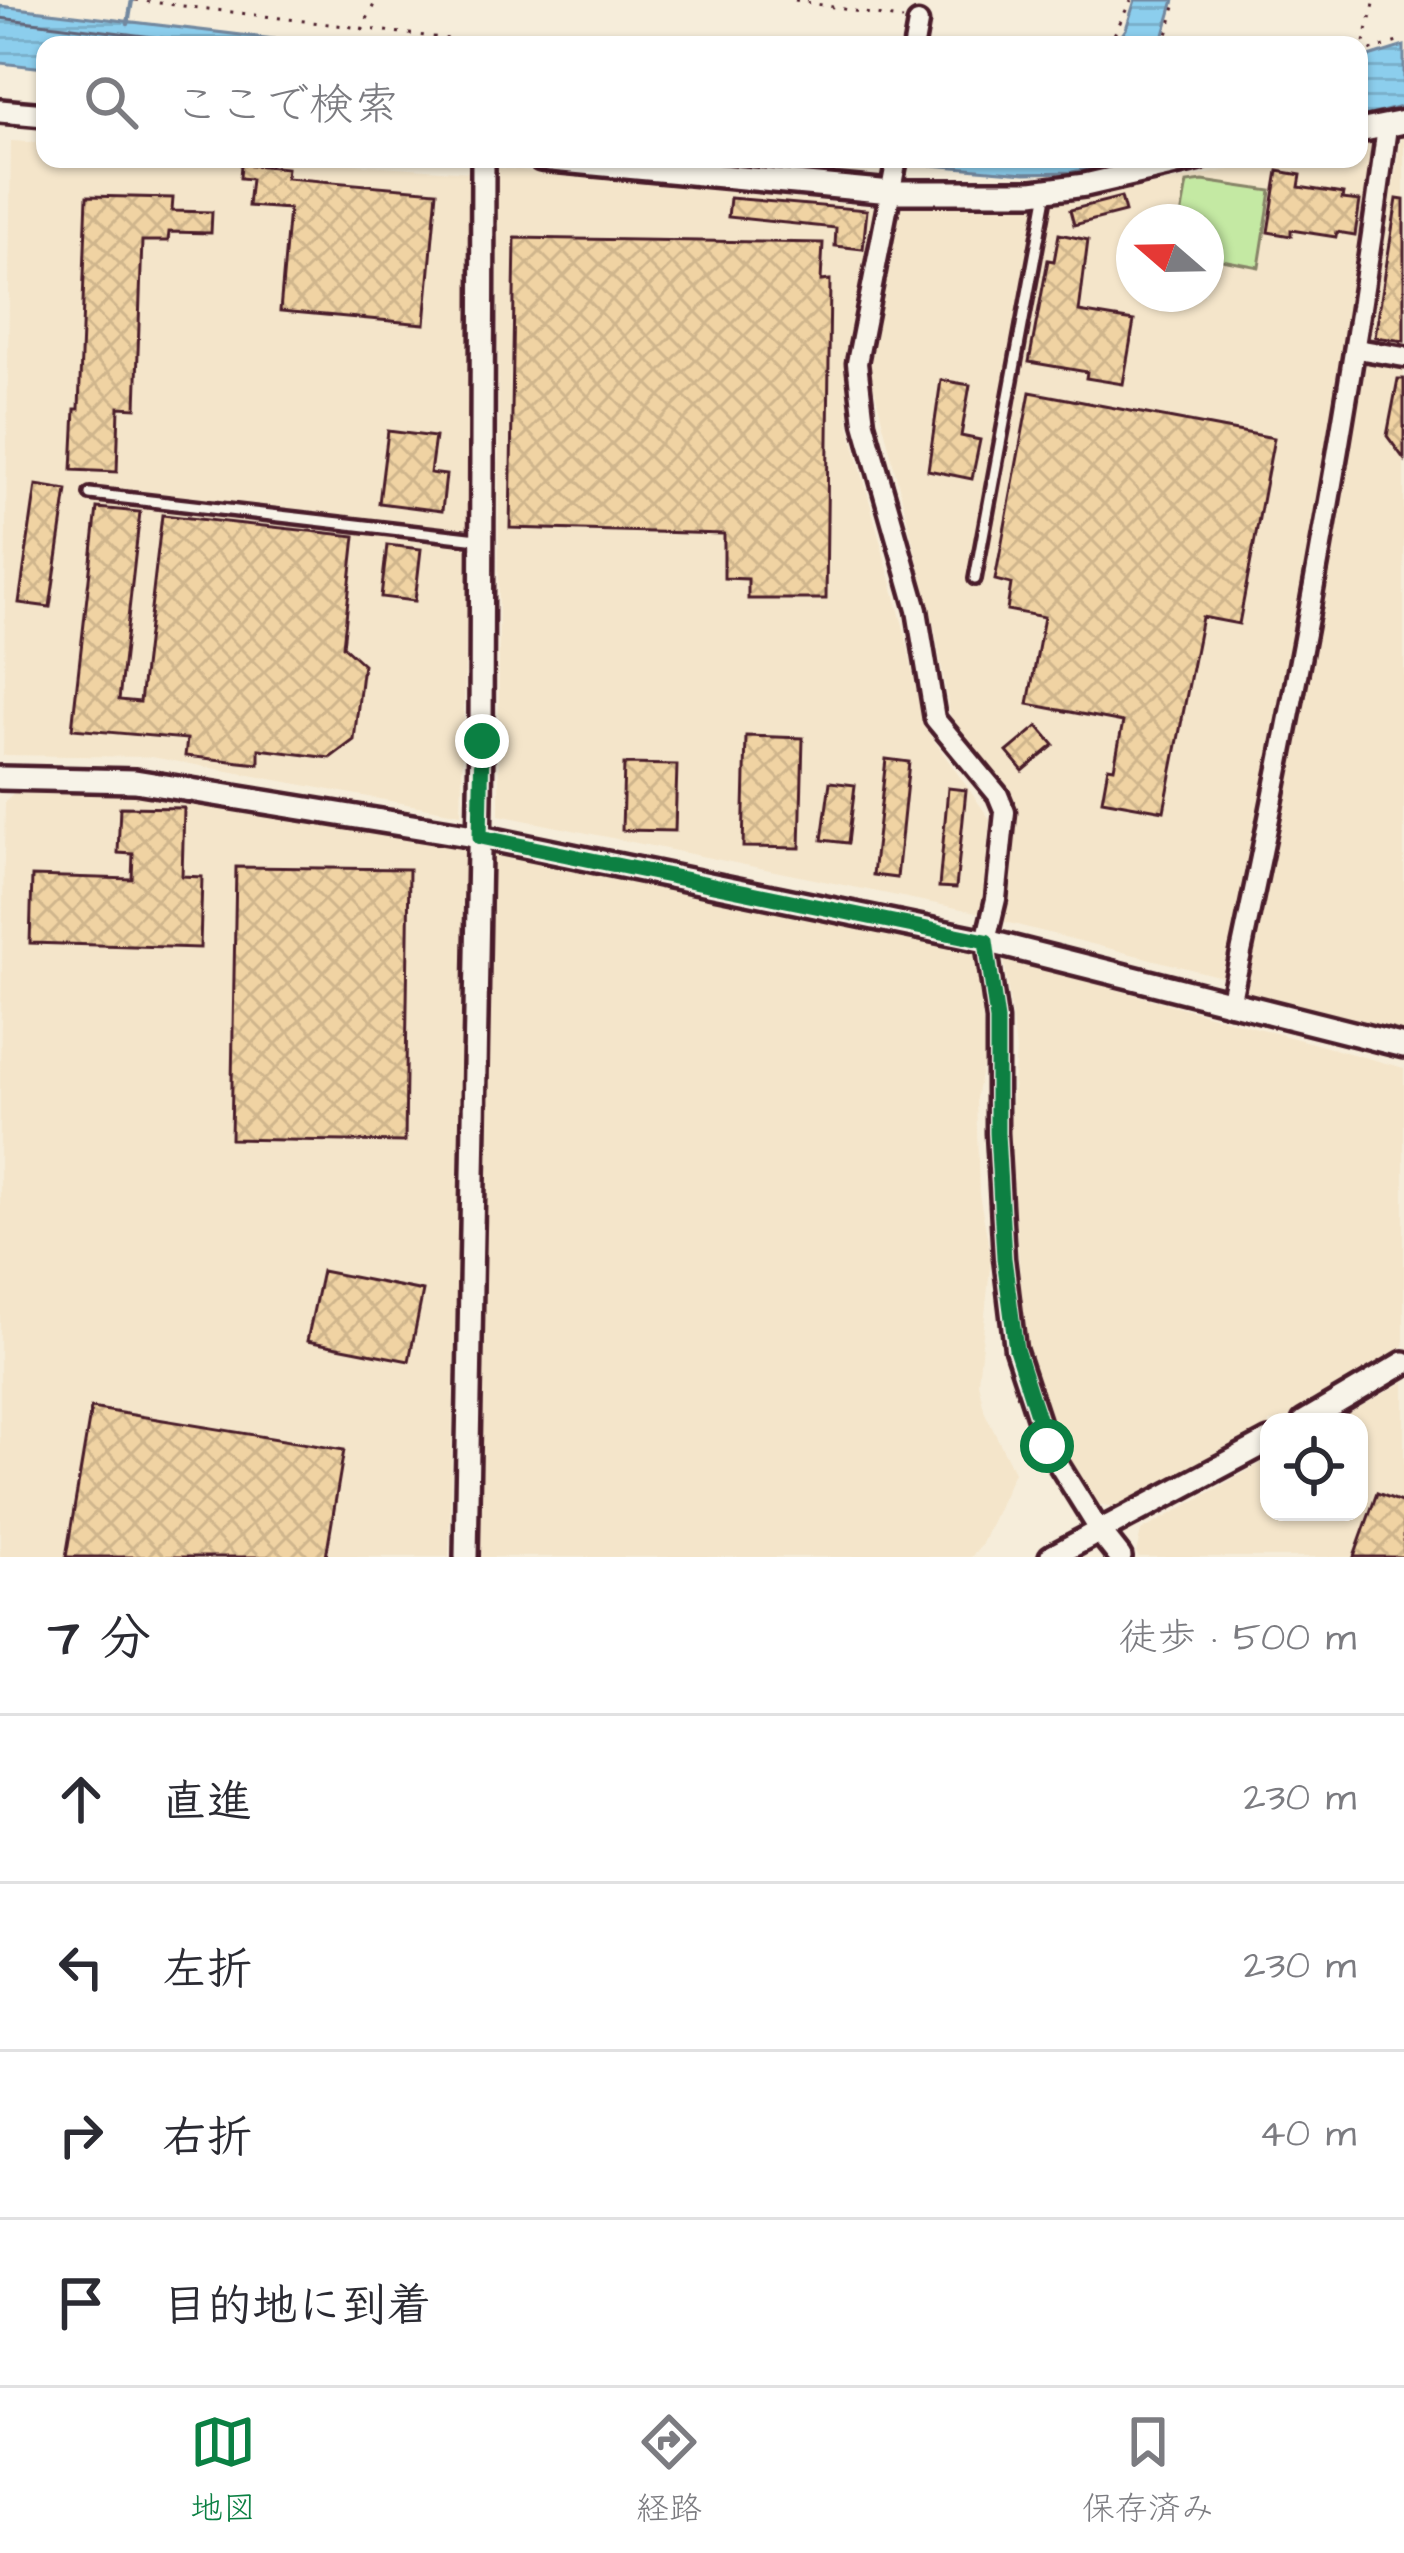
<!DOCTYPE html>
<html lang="ja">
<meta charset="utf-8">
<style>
:root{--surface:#fff;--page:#f2f2f3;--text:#2b2b33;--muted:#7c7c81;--line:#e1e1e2;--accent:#0b8043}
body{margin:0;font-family:"Architects Daughter","Klee One",sans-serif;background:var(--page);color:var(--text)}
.controls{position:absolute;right:36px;bottom:36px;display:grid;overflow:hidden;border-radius:24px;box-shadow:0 3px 9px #0004}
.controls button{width:108px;height:108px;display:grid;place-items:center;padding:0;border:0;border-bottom:3px solid var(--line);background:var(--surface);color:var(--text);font:60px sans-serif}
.compass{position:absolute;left:1116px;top:204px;width:108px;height:108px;border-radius:50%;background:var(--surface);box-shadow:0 3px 9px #0004;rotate:290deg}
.stop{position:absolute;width:36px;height:36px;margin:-27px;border:9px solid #0b8043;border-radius:50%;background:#fff}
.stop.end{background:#0b8043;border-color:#fff;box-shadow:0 3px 12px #0008}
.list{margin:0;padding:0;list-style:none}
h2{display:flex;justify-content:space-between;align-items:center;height:156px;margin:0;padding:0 48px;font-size:51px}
h2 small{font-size:39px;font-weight:400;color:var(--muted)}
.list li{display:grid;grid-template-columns:78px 1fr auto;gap:36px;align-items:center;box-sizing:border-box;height:168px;padding:0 48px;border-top:3px solid var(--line)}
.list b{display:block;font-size:45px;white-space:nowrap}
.list em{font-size:39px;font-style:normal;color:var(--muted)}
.icon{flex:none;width:66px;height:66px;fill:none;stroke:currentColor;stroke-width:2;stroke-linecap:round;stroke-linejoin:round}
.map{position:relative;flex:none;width:1404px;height:1557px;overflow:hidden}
.search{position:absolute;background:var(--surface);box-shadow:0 3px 9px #0004;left:36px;right:36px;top:36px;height:132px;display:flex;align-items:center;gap:30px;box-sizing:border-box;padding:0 42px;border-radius:24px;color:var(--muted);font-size:45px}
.sheet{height:828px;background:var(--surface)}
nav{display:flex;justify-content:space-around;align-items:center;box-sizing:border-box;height:168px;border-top:3px solid var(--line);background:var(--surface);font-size:33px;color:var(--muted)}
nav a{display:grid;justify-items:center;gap:6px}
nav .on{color:var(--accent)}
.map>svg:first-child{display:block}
</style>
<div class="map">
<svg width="1404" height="1557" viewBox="0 0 1404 1557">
<defs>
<pattern id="water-rules" width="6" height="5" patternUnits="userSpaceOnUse" patternTransform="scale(3)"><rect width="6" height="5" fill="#8cceed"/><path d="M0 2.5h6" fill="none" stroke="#7ab0cb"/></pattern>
<pattern id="building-cross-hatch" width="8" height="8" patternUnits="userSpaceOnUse" patternTransform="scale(3)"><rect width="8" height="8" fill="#f0d3a3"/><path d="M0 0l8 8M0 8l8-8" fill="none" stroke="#cfb58c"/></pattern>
</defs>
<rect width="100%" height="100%" fill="#f6edda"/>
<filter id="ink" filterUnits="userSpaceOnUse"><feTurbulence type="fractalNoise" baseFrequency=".00833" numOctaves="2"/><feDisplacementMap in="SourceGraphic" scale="24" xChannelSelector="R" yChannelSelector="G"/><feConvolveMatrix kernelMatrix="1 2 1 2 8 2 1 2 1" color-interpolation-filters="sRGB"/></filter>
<g filter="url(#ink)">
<g fill="#f4e5ca" fill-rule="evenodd">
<path d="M1401 136 1404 137V345L1369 339Z"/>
<path d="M11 141 45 143V159H278L470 172 469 520 461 814 152 757 3 755Z"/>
<path d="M1376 141 1300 625 1226 978 1005 922 1011 812 950 715 935 629 869 368 902 203 1066 202 1284 159H1359V144ZM1134 222H1206V294H1134Z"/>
<path d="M498 168 877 207 845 356 849 425 905 633 923 725 990 819 981 913 499 815Z"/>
<path d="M1367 361 1404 367V1039L1252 998 1247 990Z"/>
<path d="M17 790 138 795 459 845 468 853 449 1557H0V1073L5 801Z"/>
<path d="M491 854 978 951 985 1056 976 1098 979 1194 991 1258 978 1382 985 1413 1014 1472 981 1546 971 1557H478Z"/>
<path d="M1004 959 1404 1068V1346L1356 1381 1279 1422H1269V1427L1115 1507 1096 1504 1063 1455 1027 1360 1009 1139 1016 1050Z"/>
<path d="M1404 1382V1557H1139L1136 1553 1141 1531 1269 1459V1512H1359V1422H1333Z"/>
</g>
<path fill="#c4e9a3" stroke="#878467" stroke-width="3" d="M1203 181 1271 191 1259 267 1206 257V222H1180L1187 183Z"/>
<g fill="url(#water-rules)" stroke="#72889f" stroke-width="3">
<path d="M1135 0H1174L1161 45H1115L1126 29Z"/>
<path d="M0 6 324 45H45V68L0 63Z"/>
<path d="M1404 46V106L1359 118V60Z"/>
<path d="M861 159H1139L1072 172 1025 173Z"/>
</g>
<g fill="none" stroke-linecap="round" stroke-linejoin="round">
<path stroke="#646579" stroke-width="3" d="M0 18 217 45"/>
<path stroke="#72889f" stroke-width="4.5" d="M128 24 132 0"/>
</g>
<g fill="url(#building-cross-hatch)" stroke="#4a1f2b" stroke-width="3">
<path d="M241 164 287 168 286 178 437 191 425 324 280 311 289 209 248 206 251 179 240 178Z"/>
<path d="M1278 171 1301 175 1299 187 1343 194 1342 199 1360 201 1355 235 1337 232 1336 237 1291 230V236L1268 232Z"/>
<path d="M87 196 173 198 172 211 212 212 211 233 169 232 168 241H142L136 408 119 407 117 472 72 470 75 409H79Z"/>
<path d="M1121 197 1125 212 1074 225 1070 210Z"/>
<path d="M730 198 867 210 863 249 835 246 836 228 728 217Z"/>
<path d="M1397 199 1404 200V341L1375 337Z"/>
<path d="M1059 234 1088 240 1079 312 1134 321 1123 384 1086 378 1087 372 1029 362 1048 260 1054 261Z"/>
<path d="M515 238 823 243 821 281 830 280 826 599H748V579L724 578V534L510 528Z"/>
<path d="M1398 379H1404V459L1387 436Z"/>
<path d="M941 380 970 385 961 436 980 440 972 479 928 470Z"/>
<path d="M1030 392 1274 438 1239 624 1202 617 1164 811 1102 800 1108 767 1114 768 1123 722 1028 704 1044 617 1007 610 1011 584 995 580Z"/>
<path d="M388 431 435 437 430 473 446 475 442 511 379 503Z"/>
<path d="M36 485 67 490 50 607 19 603Z"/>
<path d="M97 508 140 512 119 700 140 702 162 515 355 536 343 646 363 664 354 740 330 758 259 749V764L185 756 187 739 72 729Z"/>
<path d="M387 545 421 549 415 601 381 597Z"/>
<path d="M1038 726 1054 745 1023 771 1007 752Z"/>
<path d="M746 736 803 738 800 848 743 847Z"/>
<path d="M886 759 909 762 897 878 873 875Z"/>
<path d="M624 764 677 765 675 831 622 830Z"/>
<path d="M830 782 855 785 848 843 822 840Z"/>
<path d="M948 788 966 790 956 888 939 887Z"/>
<path d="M120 807 184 808 182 876 202 877 200 948 30 943 32 876 132 879 133 854 118 853Z"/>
<path d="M236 867 409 869 405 1142 231 1139Z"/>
<path d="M322 1271 423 1291 409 1361 307 1341Z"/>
<path d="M91 1408 344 1450 326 1557H66Z"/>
<path d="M1377 1493 1404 1503V1557H1354Z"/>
</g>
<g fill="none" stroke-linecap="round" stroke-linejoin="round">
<defs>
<g id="service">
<path d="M90 494 478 539"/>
<path d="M975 579 1045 202"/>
</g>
<g id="minor">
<path d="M914 45 918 23"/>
<path d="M897 159 857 363 864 423 917 610 935 719 998 795 1005 812 996 899 986 941 997 1020V1133L1004 1258 1015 1349 1047 1446 1101 1533"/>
<path d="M1357 349 1404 357"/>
<path d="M1230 1004C1293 713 1348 421 1387 127"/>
</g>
<g id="tertiary">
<path d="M0 111 45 115"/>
<path d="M1359 131 1404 122"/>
<path d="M541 159 891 192H1032L1085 185 1197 159"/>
<path d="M0 778 135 781 480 837 986 941 1404 1046"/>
<path d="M1304 1422 1404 1363"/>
<path d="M1101 1533 1120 1557"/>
<path d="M466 1557 481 741 483 159"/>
<path d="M1051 1557 1269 1441"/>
</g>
</defs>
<use href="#service" stroke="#4a1f2b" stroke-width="18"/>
<use href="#minor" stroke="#4a1f2b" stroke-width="27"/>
<use href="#tertiary" stroke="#4a1f2b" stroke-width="30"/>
<g stroke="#4a1f2b" stroke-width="3" stroke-dasharray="3 9" stroke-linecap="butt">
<path d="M135 0 498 45"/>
<path d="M795 0 903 20"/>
<path d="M362 30 376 0"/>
<path d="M1109 45 1131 0"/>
<path d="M1164 45 1177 0"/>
<path d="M1359 54 1404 40"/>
<path d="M1361 54 1375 0"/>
</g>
<use href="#service" stroke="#f7f3e8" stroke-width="9"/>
<use href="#minor" stroke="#f7f3e8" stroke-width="18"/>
<use href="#tertiary" stroke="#f7f3e8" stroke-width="21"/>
</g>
</g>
<g fill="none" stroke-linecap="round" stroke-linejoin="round" filter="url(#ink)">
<path stroke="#0b8043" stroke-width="15" d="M482 741 480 837 986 941 997 1020V1133L1004 1258 1016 1349 1047 1446"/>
</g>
</svg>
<div class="controls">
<button><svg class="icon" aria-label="locate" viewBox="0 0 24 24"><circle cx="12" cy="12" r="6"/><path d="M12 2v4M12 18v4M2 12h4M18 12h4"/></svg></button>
</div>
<svg class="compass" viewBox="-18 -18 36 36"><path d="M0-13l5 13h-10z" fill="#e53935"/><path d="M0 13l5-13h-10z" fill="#7c7c81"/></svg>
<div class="stop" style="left:1047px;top:1446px"></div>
<div class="stop end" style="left:482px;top:741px"></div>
<div class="search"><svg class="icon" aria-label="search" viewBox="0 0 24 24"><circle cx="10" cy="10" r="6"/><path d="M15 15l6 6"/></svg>ここで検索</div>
</div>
<section class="sheet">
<h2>7 分<small>徒歩 · 500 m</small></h2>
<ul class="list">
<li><svg class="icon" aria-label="ahead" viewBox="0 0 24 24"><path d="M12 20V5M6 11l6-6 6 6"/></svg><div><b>直進</b></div><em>230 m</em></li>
<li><svg class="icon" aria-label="left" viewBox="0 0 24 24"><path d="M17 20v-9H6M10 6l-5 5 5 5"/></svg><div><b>左折</b></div><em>230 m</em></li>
<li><svg class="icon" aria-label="right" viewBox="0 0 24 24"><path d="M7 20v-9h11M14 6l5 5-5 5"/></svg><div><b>右折</b></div><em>40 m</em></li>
<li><svg class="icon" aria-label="arrive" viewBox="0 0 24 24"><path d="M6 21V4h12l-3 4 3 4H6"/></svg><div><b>目的地に到着</b></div></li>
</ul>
</section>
<nav>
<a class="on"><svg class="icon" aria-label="map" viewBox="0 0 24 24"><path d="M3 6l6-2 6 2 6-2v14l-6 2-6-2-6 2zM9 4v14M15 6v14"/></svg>地図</a>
<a><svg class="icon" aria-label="directions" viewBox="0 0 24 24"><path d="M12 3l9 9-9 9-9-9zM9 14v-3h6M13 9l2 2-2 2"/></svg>経路</a>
<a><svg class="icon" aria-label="saved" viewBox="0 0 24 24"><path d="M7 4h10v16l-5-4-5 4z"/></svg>保存済み</a>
</nav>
